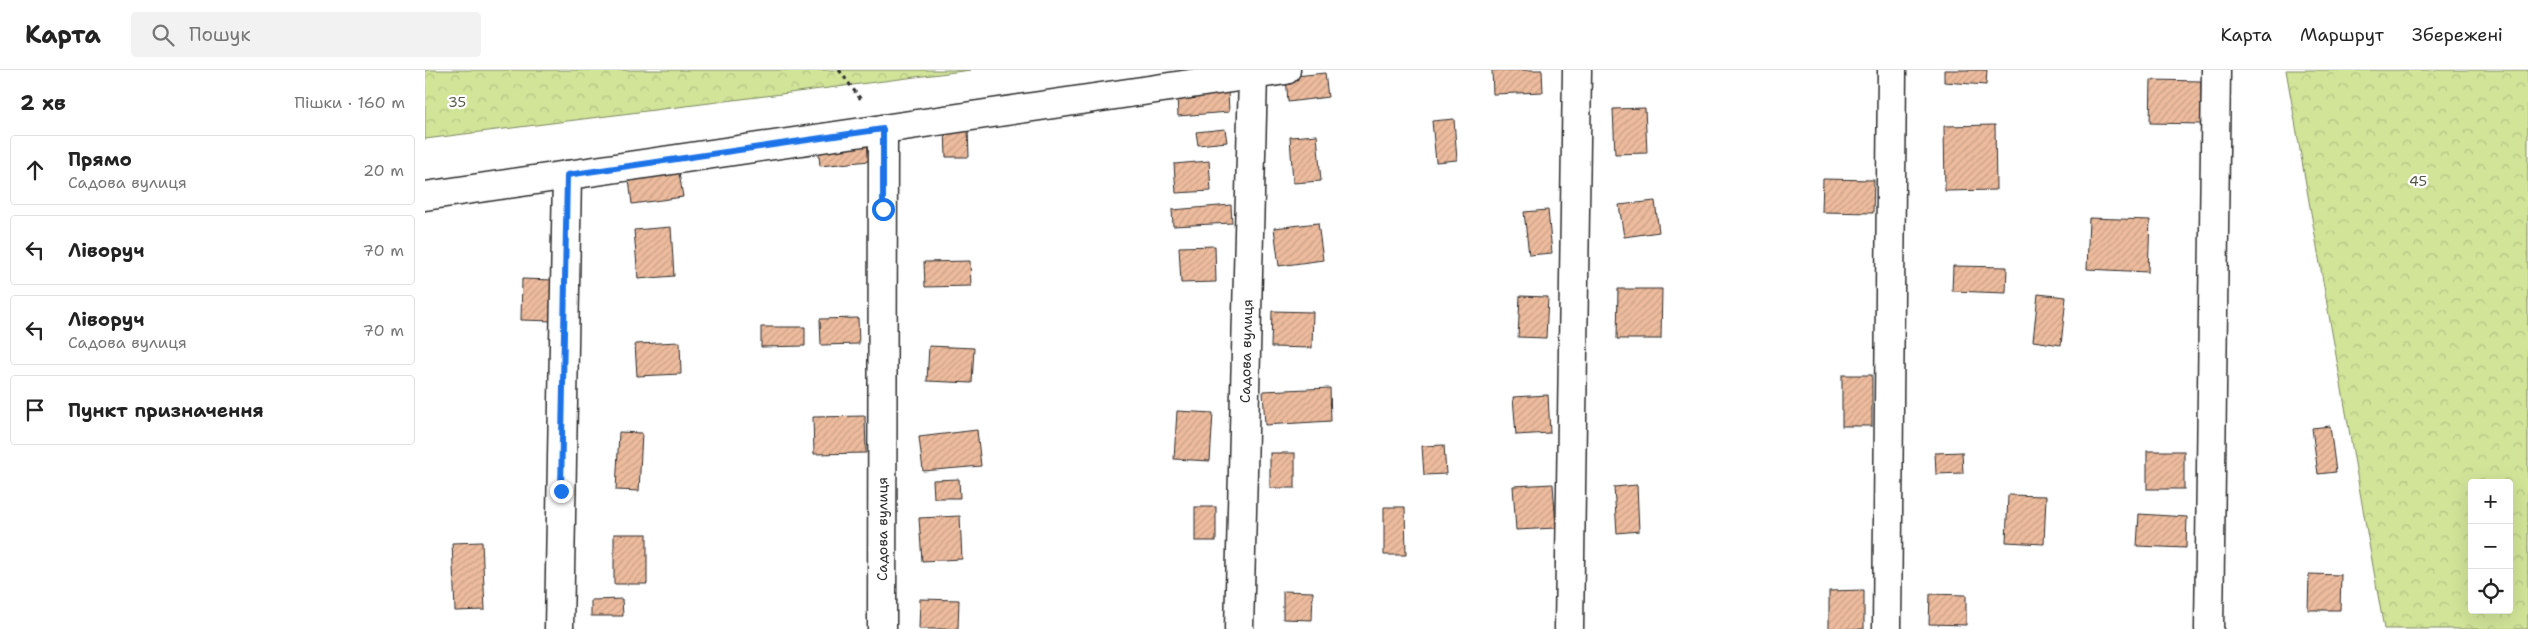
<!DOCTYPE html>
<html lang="uk">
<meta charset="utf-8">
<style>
:root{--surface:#fff;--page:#f2f2f2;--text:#222;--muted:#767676;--line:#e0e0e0}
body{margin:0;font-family:"Shantell Sans",sans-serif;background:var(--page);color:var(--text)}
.controls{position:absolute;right:15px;bottom:15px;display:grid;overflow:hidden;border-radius:5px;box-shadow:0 5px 20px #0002}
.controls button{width:45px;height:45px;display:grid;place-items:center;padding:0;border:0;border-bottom:1px solid var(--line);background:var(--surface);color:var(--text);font:25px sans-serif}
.stop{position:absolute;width:15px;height:15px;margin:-11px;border:4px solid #1a73e8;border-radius:50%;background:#fff}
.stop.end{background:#1a73e8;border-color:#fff;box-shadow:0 1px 5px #0008}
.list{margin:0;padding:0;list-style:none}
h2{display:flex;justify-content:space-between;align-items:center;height:65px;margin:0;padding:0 20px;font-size:21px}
h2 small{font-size:16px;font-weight:400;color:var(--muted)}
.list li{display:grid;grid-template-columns:32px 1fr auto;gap:15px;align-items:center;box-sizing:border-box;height:70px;margin:0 10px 10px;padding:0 10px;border:1px solid var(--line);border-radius:5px}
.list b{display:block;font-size:19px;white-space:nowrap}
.list p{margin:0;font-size:16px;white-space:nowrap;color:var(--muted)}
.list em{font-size:16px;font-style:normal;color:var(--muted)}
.icon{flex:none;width:28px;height:28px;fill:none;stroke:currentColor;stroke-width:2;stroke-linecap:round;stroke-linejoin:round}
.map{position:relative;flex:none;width:2103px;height:559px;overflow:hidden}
header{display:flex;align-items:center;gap:30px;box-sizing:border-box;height:70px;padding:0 25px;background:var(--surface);border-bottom:1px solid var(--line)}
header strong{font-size:24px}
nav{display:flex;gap:28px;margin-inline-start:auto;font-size:18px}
.search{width:350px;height:45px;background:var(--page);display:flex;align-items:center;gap:12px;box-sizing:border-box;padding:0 18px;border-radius:5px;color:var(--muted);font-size:19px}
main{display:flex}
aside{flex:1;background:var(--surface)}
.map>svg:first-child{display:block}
</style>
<header>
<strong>Карта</strong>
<div class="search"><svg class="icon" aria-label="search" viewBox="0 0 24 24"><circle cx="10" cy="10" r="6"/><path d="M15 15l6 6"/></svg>Пошук</div>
<nav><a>Карта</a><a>Маршрут</a><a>Збережені</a></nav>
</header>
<main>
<aside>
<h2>2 хв<small>Пішки · 160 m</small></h2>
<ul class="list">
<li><svg class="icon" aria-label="ahead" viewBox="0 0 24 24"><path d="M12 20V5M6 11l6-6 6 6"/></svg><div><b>Прямо</b><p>Садова вулиця</p></div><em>20 m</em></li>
<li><svg class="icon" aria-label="left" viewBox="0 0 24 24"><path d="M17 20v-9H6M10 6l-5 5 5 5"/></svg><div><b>Ліворуч</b></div><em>70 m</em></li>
<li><svg class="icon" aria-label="left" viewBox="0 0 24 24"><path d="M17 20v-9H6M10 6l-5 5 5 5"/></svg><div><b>Ліворуч</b><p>Садова вулиця</p></div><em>70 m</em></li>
<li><svg class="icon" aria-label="arrive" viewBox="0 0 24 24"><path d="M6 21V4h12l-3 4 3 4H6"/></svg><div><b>Пункт призначення</b></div></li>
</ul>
</aside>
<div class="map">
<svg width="2103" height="559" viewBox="0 0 2103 559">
<defs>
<pattern id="forest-crowns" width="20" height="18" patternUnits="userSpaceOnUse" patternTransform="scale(1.25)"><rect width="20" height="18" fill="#d1e498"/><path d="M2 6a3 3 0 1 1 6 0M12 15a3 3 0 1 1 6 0" fill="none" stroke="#b4c483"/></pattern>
<pattern id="building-hatch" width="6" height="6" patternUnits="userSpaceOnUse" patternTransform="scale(1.25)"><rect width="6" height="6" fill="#edbb9d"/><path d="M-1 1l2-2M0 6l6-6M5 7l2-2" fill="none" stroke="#cba187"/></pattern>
</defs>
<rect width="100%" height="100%" fill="#fff"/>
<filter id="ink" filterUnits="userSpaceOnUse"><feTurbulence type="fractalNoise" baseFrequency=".02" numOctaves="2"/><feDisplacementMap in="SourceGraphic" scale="10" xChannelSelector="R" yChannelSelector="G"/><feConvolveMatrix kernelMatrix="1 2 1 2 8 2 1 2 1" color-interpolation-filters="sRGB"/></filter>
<g filter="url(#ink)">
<g fill="url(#forest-crowns)" stroke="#7e8862" fill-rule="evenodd">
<path d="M0 0H546L0 69Z"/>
<path d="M1861 0H2103V559H1959ZM2047 413H2084V540H2047Z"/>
</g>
<g fill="url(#building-hatch)" stroke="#2b2b2b">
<path d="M1067 0H1117L1118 22 1068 24Z"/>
<path d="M1519 0H1562L1561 15 1519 12Z"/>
<path d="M900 3 903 27 863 32 861 7Z"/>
<path d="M1726 10 1776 11V54L1725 53Z"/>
<path d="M803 21 804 42 753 46 752 26Z"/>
<path d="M1220 38 1222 83 1190 84 1188 39Z"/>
<path d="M1029 49 1032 90 1011 92 1007 51Z"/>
<path d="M1570 55 1571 120 1520 121 1519 56Z"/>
<path d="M543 58 544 87H521L520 59Z"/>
<path d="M800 59 802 72 773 75 771 62Z"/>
<path d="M892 65 896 111 868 113 865 67Z"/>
<path d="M442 70 444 91 395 96 393 75Z"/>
<path d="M784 91 786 121 751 123 749 94Z"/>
<path d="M254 103 258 127 207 134 204 110Z"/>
<path d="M1398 109 1449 110 1448 143 1397 142Z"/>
<path d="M1230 131 1234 162 1199 167 1194 135Z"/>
<path d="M806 135 807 153 748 156 747 140Z"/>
<path d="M1123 140 1127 183 1104 185 1099 142Z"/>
<path d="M1664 148 1725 150 1723 202 1662 199Z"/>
<path d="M893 153 898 190 854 196 849 158Z"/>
<path d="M246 157 249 206 213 209 209 160Z"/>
<path d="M790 176 791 212 756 213 754 177Z"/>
<path d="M545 191 546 216 500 217 499 192Z"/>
<path d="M1528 196 1582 197 1581 223 1527 221Z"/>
<path d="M97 209 129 210 128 251 96 250Z"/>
<path d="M1193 219H1237L1236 269H1192Z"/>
<path d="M1613 224 1641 227 1636 275 1608 271Z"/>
<path d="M1095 226 1123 227 1121 268 1093 267Z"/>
<path d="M847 241 888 242 887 278 846 277Z"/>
<path d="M433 248 434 274 396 275 395 249Z"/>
<path d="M336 257H380V276L336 277Z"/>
<path d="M255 272 256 304 212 306 210 274Z"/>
<path d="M504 276 549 278 547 313 502 311Z"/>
<rect x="1417" y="305" width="30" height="51"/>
<path d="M905 318 906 351 840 355 838 321Z"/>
<path d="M1123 325 1125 363 1091 365 1088 327Z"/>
<path d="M752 341 788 343 785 391 749 389Z"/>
<path d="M440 346 441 383 389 384 388 347Z"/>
<path d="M1905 356 1911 402 1893 404 1887 358Z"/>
<path d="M552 360 556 396 498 401 494 367Z"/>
<path d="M194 362 217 363 214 421 191 420Z"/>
<path d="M1019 375 1021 404 999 405 997 376Z"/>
<rect x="1722" y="381" width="37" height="38"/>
<path d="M1537 382 1538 403 1511 404 1510 383Z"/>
<rect x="845" y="383" width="25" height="35"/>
<path d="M534 409 535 428H509L508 410Z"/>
<path d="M1128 414 1131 458 1091 460 1088 416Z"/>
<path d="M1212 415 1214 461 1192 463 1189 417Z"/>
<path d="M1583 425 1621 426 1619 474 1581 472Z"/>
<rect x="770" y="437" width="21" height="34"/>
<path d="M959 437H980L981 485H959Z"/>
<path d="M1714 444 1762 447 1761 478 1712 476Z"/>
<path d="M535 446 537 489 497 491 494 448Z"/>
<rect x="189" y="464" width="33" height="50"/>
<path d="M57 472 60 540 30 541 27 473Z"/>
<path d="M1884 504 1916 505 1915 540H1883Z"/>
<path d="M1439 520V559H1404V521Z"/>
<path d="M858 521 888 522 887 550 858 549Z"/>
<path d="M1505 524 1541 525V555L1504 554Z"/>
<path d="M197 529 198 546H166V530Z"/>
<path d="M495 529 534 530 533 559H494Z"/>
</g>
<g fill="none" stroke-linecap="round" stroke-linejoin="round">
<defs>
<g id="minor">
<path d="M0 126 861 0"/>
<path d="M134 559 142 105"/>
<path id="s1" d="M457 559 458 59"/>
<path id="s2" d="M814 559 828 5"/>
<path d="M1144 559 1152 0"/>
<path d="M1462 559 1467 0"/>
<path d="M1784 559 1791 0"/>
</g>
</defs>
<use href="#minor" stroke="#2b2b2b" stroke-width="31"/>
<path stroke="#2b2b2b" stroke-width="3" stroke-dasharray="4 4" stroke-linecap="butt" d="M414 0 437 31"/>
<use href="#minor" stroke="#fff" stroke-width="28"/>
</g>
</g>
<g fill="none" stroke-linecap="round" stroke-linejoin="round" filter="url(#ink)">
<path stroke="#1a73e8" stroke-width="6" d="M136 421 142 105 458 59V139"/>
</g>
<g text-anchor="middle" stroke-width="4.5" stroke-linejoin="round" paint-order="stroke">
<g font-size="14" fill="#545946" stroke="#fff">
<text x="32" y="37">35</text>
<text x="1993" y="116">45</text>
</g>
<g font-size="14" fill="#2b2b2b" stroke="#fff">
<text dy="5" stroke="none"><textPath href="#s2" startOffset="278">Садова вулиця</textPath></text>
<text dy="5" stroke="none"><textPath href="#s1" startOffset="100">Садова вулиця</textPath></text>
</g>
</g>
</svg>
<div class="controls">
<button>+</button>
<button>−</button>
<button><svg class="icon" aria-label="locate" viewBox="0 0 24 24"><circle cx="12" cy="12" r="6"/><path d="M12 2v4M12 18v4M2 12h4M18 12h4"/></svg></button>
</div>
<div class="stop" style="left:458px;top:139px"></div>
<div class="stop end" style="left:136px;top:421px"></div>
</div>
</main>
